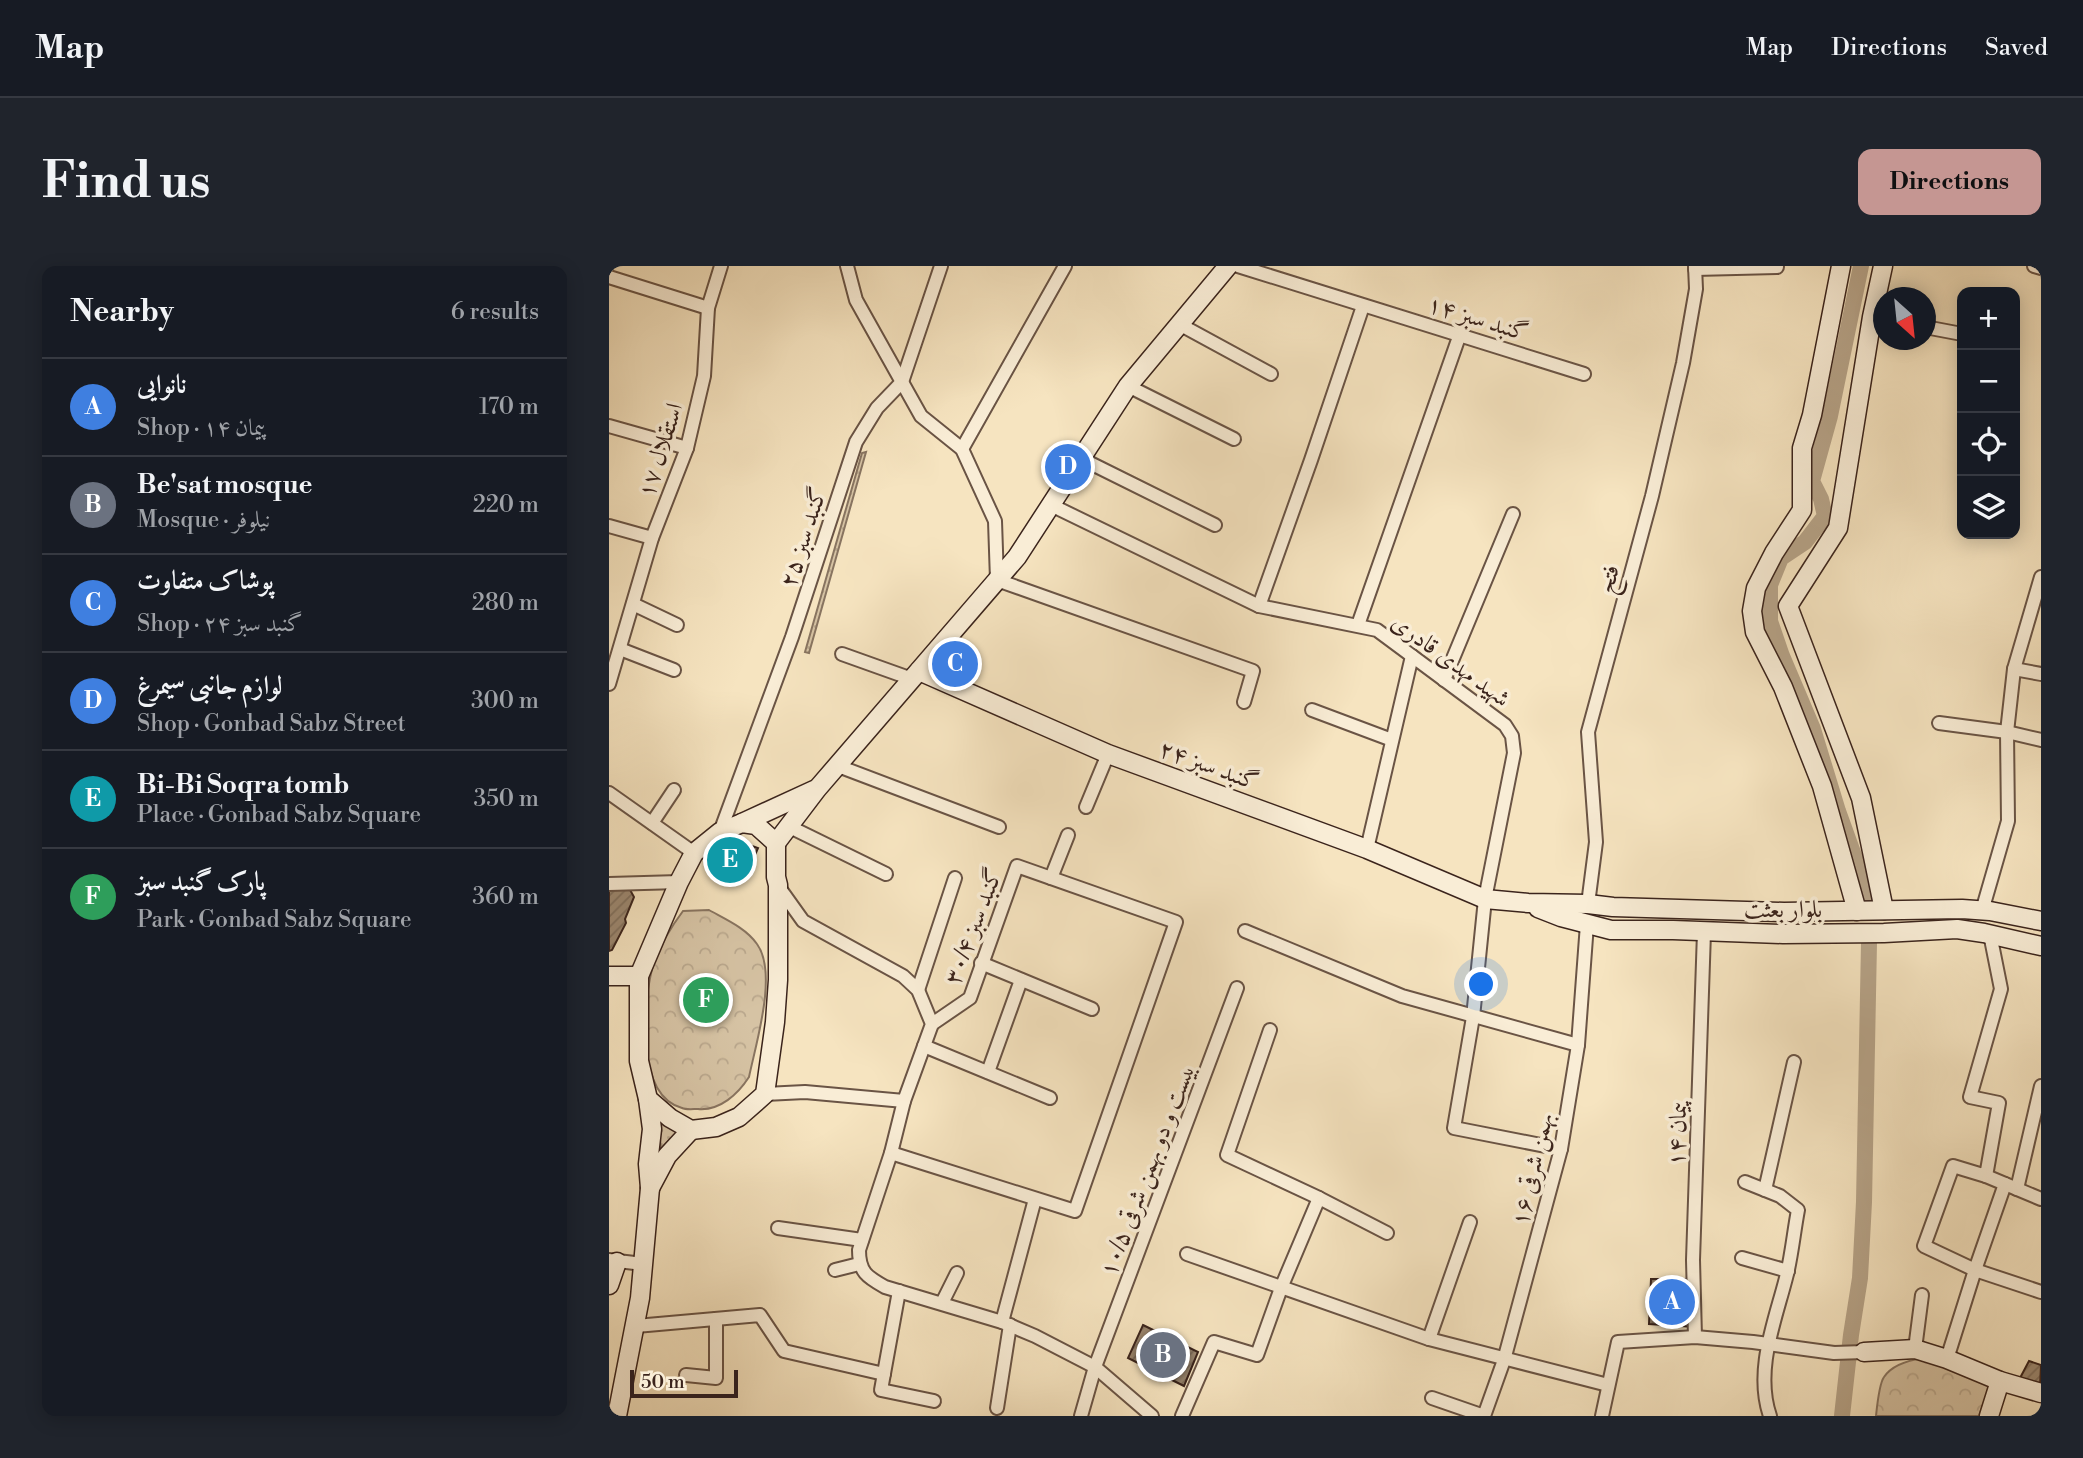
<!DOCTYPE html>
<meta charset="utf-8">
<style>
:root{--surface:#171b24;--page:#20242c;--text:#f1f3f6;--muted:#9ea1a6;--line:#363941;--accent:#c59692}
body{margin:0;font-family:"Libre Bodoni",Amiri,serif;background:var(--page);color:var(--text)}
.controls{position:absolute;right:21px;top:21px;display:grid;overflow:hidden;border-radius:14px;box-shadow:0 4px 18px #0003}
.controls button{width:63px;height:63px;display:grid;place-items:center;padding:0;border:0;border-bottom:2px solid var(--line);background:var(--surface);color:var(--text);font:35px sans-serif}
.compass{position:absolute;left:1264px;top:21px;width:63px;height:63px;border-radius:50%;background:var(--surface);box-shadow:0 4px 18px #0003;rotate:153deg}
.scale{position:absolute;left:21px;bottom:18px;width:108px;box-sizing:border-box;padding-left:7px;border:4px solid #3b241c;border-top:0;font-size:19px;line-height:24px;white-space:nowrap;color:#3b241c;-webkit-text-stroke:5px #f9edd6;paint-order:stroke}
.you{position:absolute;left:873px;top:719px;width:24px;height:24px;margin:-18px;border:5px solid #fff;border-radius:50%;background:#1a73e8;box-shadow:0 0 0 10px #1a73e833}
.badge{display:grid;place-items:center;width:46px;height:46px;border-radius:50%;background:var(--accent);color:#fff;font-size:23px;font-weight:700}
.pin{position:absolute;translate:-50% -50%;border:4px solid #fff;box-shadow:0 2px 7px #0006}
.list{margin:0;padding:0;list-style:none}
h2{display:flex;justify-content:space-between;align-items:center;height:91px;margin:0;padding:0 28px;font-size:30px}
h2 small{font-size:23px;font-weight:400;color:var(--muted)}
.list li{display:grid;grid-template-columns:46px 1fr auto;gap:21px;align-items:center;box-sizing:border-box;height:98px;padding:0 28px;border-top:2px solid var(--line)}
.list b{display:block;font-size:26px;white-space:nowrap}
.list p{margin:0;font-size:23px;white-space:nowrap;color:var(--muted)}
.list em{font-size:23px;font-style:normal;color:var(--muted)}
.icon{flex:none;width:38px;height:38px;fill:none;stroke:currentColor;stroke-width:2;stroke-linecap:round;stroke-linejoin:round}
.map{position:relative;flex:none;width:1432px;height:1150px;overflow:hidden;border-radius:14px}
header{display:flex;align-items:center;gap:42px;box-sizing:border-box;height:98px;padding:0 35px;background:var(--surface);border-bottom:2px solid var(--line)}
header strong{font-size:33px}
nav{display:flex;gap:38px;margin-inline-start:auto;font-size:24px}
.intro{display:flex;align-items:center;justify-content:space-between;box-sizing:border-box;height:168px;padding:0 42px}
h1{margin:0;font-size:49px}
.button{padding:18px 32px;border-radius:14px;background:var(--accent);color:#111;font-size:24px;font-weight:700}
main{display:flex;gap:42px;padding:0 42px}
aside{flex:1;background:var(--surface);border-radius:14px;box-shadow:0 4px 18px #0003}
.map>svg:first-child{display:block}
</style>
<header>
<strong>Map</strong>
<nav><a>Map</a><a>Directions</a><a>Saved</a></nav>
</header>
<div class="intro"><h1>Find us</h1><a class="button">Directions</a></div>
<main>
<aside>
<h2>Nearby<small>6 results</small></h2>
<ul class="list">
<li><span class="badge" style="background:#3f7fe0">A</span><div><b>نانوایی</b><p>Shop · پیمان ۱۴</p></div><em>170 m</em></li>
<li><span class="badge" style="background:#6b7280">B</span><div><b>Be'sat mosque</b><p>Mosque · نیلوفر</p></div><em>220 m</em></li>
<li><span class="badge" style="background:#3f7fe0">C</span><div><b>پوشاک متفاوت</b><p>Shop · گنبد سبز ۲۴</p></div><em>280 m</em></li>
<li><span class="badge" style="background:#3f7fe0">D</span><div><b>لوازم جانبی سیمرغ</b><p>Shop · Gonbad Sabz Street</p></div><em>300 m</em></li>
<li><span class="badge" style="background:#0f9aa8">E</span><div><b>Bi-Bi Soqra tomb</b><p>Place · Gonbad Sabz Square</p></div><em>350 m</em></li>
<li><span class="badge" style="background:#2e9e5b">F</span><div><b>پارک گنبد سبز</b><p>Park · Gonbad Sabz Square</p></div><em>360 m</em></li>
</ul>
</aside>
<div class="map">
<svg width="1432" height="1150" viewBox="0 0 1432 1150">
<defs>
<pattern id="grass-dots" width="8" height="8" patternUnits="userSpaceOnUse" patternTransform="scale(1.75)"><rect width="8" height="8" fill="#d6c3a4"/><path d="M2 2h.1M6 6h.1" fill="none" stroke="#b9a78d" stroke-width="1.8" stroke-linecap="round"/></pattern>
<pattern id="park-crowns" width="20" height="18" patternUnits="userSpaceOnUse" patternTransform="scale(1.75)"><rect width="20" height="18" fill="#d6c3a4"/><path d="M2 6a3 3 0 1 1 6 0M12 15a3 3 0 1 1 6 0" fill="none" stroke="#b9a78d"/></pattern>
<pattern id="building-hatch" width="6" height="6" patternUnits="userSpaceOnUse" patternTransform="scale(1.75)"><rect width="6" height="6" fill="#9c8871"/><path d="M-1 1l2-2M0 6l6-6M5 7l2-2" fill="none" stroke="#806f5c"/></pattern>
</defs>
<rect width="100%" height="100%" fill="#f6e4c0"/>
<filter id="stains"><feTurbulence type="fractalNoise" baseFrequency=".00286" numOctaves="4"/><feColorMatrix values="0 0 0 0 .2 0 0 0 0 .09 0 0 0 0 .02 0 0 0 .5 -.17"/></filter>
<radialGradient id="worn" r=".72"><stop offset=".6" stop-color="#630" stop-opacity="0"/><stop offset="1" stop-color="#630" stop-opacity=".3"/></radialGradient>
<g fill="url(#grass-dots)" stroke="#887460" stroke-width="2">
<path d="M257 186 200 387 196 386 253 187Z"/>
<path d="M49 855 65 863H75L64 870 52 883Z"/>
</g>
<g fill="url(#park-crowns)" stroke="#887460" stroke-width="2">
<path d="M100 644C116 653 137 662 148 678 169 707 147 777 140 811 129 828 111 845 89 843 84 843 77 844 73 842 25 829 34 732 45 696 52 678 62 661 74 645Z"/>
<path d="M1314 1092 1381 1119 1370 1150H1267C1268 1141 1270 1118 1275 1111 1283 1099 1301 1094 1314 1092Z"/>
</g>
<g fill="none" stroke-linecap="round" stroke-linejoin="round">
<g stroke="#b6a388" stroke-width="16">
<path d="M1252 0 1221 150 1203 215 1212 233 1216 250 1196 276 1172 292 1161 319V355L1173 390 1204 463 1229 545 1255 617 1259 645"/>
<path d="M1233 1150 1242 1069 1251 1012 1255 936 1260 677"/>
</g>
</g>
<g fill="url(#building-hatch)" stroke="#3b241c" stroke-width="2">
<path d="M115 570 149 582 146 589 137 586 128 613 104 604Z"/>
<path d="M20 622 25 631 16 653 17 657 3 684 0 685V623Z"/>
<path d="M1042 1013H1085L1086 1061 1040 1058Z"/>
<path d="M534 1059 589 1086 575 1120 519 1092Z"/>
<path d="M1420 1095 1432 1099 1431 1121 1410 1114Z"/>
</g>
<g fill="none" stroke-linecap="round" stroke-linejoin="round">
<defs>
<g id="street">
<path d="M238 0 247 34 312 150 353 183 386 255 388 314 644 405 635 436"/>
<path d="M629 0 975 108"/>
<path d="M1425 0 1432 2"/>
<path d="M1086 3 1168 1"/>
<path d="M0 11 99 42"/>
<path d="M570 58 662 108"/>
<path d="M1316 61 1353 68"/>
<path d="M519 120 625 173"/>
<path d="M0 160 78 182"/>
<path d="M353 183 456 0"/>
<path d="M473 193 606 259"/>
<path d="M442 239 650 340 768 364 896 459 903 470 905 487 876 633 864 751 845 862 952 883"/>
<path d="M0 260 43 272"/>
<path d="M24 338 68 359"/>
<path d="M650 340 702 194 754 40"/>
<path d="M749 359 851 68"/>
<path d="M11 383 65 404"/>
<path d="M233 388 303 413"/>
<path d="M1405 403 1432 408"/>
<path d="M835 414 904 248"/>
<path d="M0 418 43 272 78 182 95 110 99 42 112 0"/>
<path d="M703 444 783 474"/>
<path d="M1330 457 1398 466 1432 474"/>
<path d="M229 500 390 561"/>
<path d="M0 527 85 587"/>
<path d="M477 541 499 488"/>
<path d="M43 557 65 524"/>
<path d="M179 560 277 608"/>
<path d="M111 566 183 371 247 176 268 142 293 116 332 0"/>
<path d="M758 583 803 390"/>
<path d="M442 612 459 569"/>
<path d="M0 618 70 616"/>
<path d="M169 620 194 655 294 710 309 724 323 758 295 835 282 887 250 984C250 1006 258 1011 276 1021L393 1056 426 1070 486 1101 543 1150"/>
<path d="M979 638 987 576 979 466 1043 230 1074 97 1087 23 1086 0"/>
<path d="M1373 645 1399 555 1398 466 1405 403 1432 311"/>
<path d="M636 665 793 730 969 779"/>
<path d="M1381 668 1392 723 1361 831 1390 837 1377 910 1344 900 1315 980 1366 1004 1432 1026"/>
<path d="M372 697 483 743"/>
<path d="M309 724 346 612"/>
<path d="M661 764 618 889 710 932 778 967"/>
<path d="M315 780 441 832"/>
<path d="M379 806 412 714"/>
<path d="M156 828 196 826 295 835"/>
<path d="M282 887 466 945 567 656 408 600 361 732 323 758"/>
<path d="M1377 910 1432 933"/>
<path d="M1136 916 1171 930 1189 944C1185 965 1183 987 1178 1008 1167 1053 1145 1103 1161 1150"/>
<path d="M1408 923 1432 820"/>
<path d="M1156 924 1185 796"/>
<path d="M169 962 253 974"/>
<path d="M578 988 820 1073 999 1119"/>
<path d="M1133 992 1179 1005"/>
<path d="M0 994 34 998"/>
<path d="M226 1004 250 998"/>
<path d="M290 1025 272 1124 325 1135"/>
<path d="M333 1037 348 1007"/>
<path d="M393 1056 426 933"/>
<path d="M27 1060 151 1049 175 1085 275 1108"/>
<path d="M1086 1071 1084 994 1095 666"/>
<path d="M820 1073 861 956"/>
<path d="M1306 1083 1313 1029"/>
<path d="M1338 1093 1366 1004 1396 918"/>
<path d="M77 1109 107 1112V1053"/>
<path d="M823 1132 875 1150 895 1094 952 883 969 779 978 658"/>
<path d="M388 1142 401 1059"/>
<path d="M472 1150 486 1101 628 722"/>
<path d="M573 1150 605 1076 648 1089 672 1022 710 932"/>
<path d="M993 1150 1009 1076 1086 1071 1144 1076 1225 1087 1255 1086"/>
</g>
<g id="secondary">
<path d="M1232 0 1203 149 1193 182V244L1165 287 1147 322 1143 345 1146 366 1174 421 1213 520 1248 645"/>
<path d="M1274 0 1263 51 1229 262 1179 340 1252 532 1275 644"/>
<path d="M310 405 499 488 758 583 876 633 919 637 979 638 1004 641 1175 646 1353 643 1381 645 1432 655"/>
<path d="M133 557 147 559 167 577V611L169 619V714L166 756 156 828 130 851 107 861 82 864 61 852 39 833 30 795V710L70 616 85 587 111 566Z"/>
<path d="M133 557 205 524"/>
<path d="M167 577 208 523 408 291 519 120 619 0"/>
<path d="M929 642 952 651 1002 664H1064L1174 668 1275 667 1348 663 1375 667 1432 680"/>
<path d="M0 710H30"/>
<path d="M39 833 43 863 39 898 41 922 58 890 82 864"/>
<path d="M0 1019 8 996"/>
<path d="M1255 1086 1306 1083 1338 1093 1391 1115 1432 1127"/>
<path d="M8 1150 31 1032 41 922"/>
<path d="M1380 1150 1391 1115"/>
</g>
</defs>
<use href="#street" stroke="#6a5445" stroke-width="16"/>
<use href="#secondary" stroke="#3b241c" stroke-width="21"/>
<use href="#street" stroke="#f9edd6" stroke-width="12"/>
<use href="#secondary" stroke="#f9edd6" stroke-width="18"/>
</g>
<g text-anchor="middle" stroke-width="7" stroke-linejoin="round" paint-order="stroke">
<g font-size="24" fill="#3b241c" stroke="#f9edd6">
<text transform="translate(869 52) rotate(17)" y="8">گنبد سبز ۱۴</text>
<text transform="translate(51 184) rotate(-72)" y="8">استقلال ۱۷</text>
<text transform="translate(194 271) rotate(-72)" y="8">گنبد سبز ۲۵</text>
<text transform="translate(999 313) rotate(-75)" y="8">فتح</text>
<text transform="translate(842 394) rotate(36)" y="8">شهید مهدی قادری</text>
<text transform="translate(600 499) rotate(20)" y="8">گنبد سبز ۲۴</text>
<text x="1174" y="651">بلوار بعثت</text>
<text transform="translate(364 660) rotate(-69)" y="8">گنبد سبز ۳۰/۴</text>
<text transform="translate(1068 868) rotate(-88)" y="8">پیمان ۱۴</text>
<text transform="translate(923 903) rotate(-77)" y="8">بهمن شرقی ۱۶</text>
<text transform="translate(538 904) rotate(-69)" y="8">بیست و دو بهمن شرقی ۱۰/۵</text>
</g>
</g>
<rect width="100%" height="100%" filter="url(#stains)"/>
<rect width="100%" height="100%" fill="url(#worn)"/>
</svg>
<div class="controls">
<button>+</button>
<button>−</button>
<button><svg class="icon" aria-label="locate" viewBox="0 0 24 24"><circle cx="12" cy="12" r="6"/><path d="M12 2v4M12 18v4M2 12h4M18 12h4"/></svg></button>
<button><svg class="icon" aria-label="layers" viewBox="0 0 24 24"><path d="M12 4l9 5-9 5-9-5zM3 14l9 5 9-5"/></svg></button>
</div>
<svg class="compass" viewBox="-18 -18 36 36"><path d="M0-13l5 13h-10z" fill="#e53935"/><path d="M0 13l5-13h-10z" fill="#9ea1a6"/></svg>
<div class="scale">50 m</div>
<div class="you"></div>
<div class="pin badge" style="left:1063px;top:1036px;background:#3f7fe0">A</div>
<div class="pin badge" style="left:554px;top:1089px;background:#6b7280">B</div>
<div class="pin badge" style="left:346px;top:398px;background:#3f7fe0">C</div>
<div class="pin badge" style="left:459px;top:201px;background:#3f7fe0">D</div>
<div class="pin badge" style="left:121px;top:594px;background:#0f9aa8">E</div>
<div class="pin badge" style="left:97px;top:734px;background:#2e9e5b">F</div>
</div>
</main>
